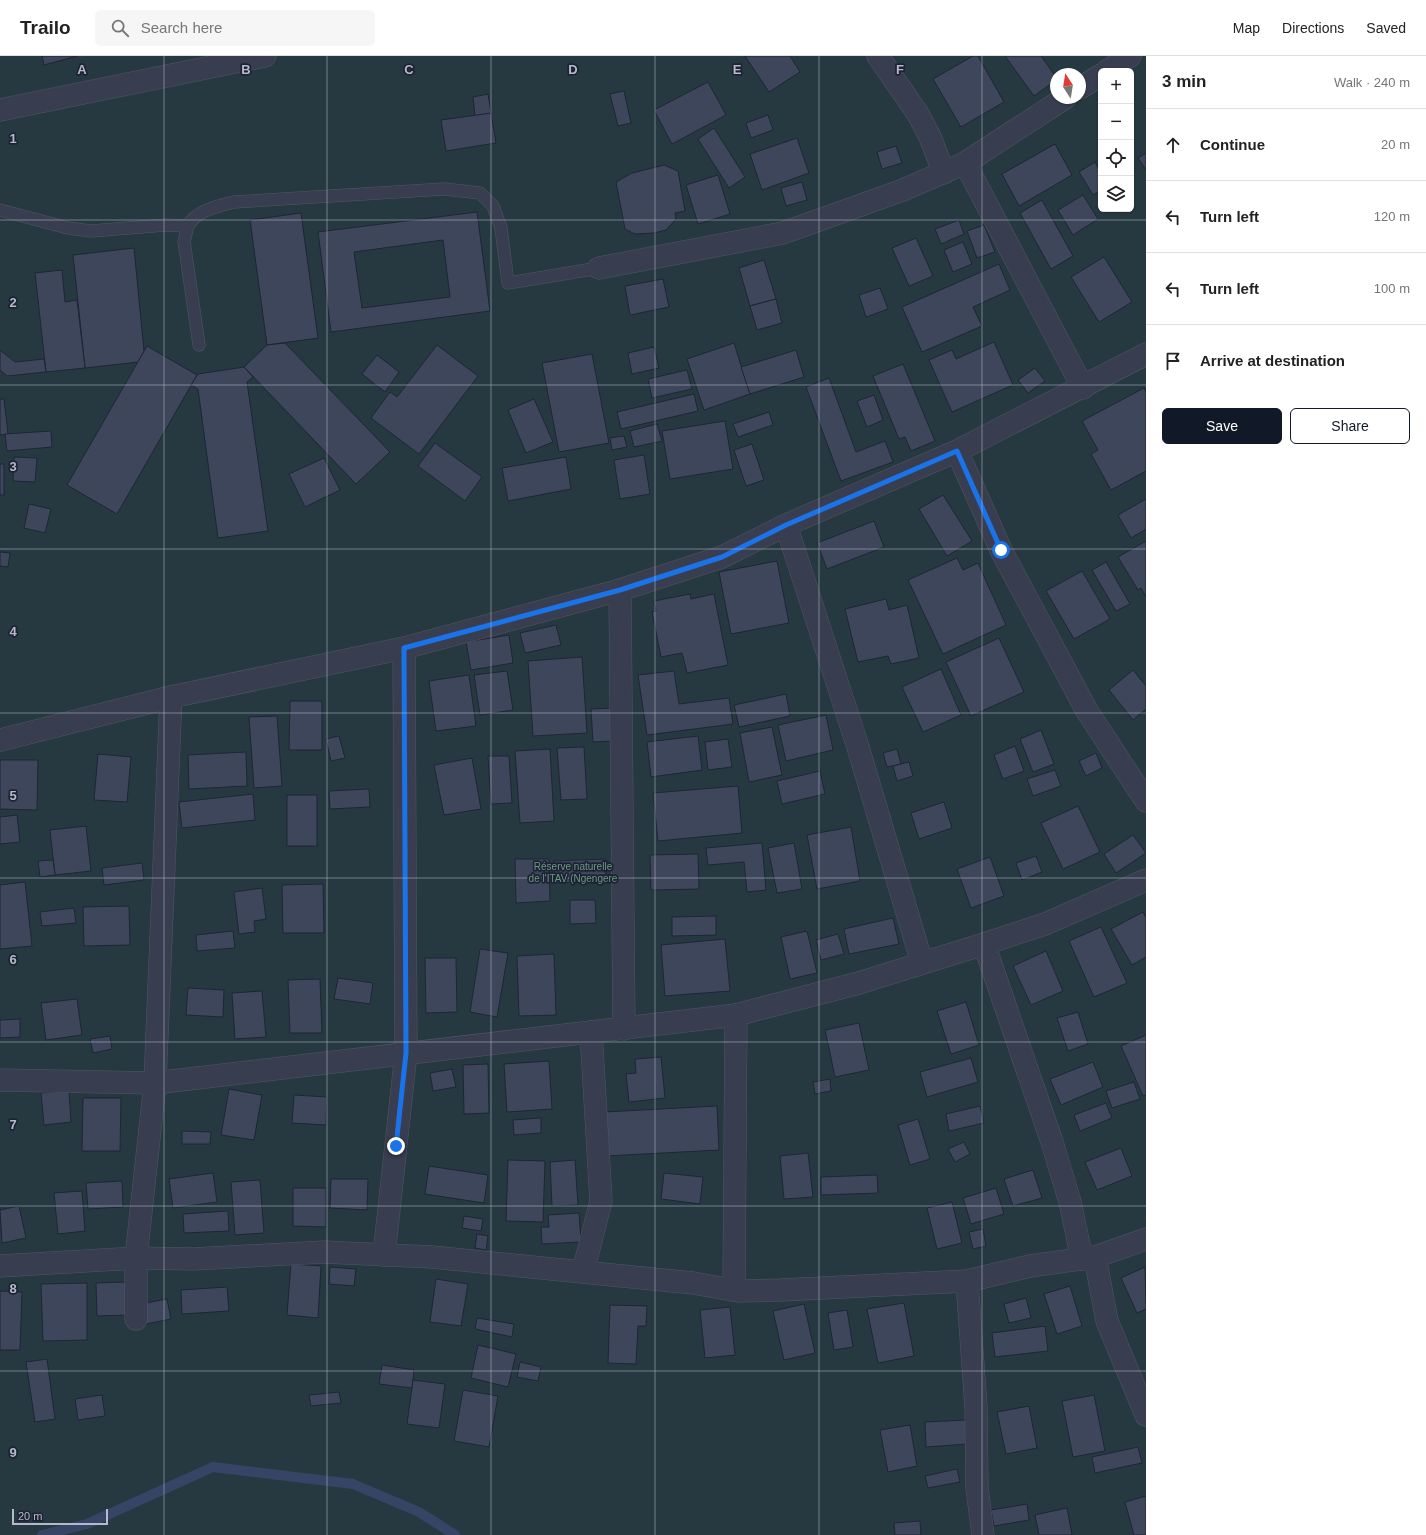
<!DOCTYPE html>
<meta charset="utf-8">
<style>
:root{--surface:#fff;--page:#f6f6f6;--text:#222;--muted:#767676;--line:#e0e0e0;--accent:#111827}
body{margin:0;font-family:Arial,sans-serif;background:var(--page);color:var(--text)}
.controls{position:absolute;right:12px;top:12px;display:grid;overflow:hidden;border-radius:6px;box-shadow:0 1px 3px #0004}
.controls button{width:36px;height:36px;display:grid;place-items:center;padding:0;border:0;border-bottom:1px solid var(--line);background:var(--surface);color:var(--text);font:20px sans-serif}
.compass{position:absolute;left:1050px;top:12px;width:36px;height:36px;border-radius:50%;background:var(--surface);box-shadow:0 1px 3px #0004;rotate:348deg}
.scale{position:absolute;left:12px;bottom:10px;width:96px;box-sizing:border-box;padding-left:4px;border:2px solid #b5b9c9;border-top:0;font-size:11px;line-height:14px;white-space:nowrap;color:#b5b9c9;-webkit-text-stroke:3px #1d2334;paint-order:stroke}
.stop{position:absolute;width:12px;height:12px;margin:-9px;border:3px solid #1a73e8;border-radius:50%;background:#fff}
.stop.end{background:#1a73e8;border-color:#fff;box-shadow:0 1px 4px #0008}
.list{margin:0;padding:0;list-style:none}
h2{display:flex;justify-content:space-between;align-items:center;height:52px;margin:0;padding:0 16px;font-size:17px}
h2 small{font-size:13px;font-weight:400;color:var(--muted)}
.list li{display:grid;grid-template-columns:26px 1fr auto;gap:12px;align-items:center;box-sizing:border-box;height:72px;padding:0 16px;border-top:1px solid var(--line)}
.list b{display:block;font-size:15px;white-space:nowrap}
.list em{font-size:13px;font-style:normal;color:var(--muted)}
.actions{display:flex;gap:8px;padding:12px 16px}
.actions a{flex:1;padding:9px 0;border:1px solid var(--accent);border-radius:6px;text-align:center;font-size:14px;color:var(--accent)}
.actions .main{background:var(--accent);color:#fff}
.icon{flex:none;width:22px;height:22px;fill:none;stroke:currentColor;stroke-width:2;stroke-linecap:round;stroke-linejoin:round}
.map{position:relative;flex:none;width:1146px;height:1479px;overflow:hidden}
header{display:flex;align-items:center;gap:24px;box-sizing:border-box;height:56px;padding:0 20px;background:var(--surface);border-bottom:1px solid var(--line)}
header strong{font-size:19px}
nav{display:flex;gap:22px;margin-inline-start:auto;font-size:14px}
.search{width:280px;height:36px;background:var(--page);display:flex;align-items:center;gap:10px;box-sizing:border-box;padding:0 14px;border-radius:6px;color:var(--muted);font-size:15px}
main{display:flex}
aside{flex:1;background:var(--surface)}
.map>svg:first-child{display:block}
</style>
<header>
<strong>Trailo</strong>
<div class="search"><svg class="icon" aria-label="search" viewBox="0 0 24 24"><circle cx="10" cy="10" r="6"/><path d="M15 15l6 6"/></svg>Search here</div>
<nav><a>Map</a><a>Directions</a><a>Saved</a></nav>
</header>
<main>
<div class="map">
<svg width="1146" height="1479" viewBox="0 0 1146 1479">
<rect width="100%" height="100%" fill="#242b3f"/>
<path fill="#263940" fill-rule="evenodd" d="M0 0H1146V1479H0ZM1101 15H1131V153H1101ZM1056 18H1080V42H1056Z"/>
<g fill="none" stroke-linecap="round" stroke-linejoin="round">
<path stroke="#384466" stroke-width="10" d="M42 1479 87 1468 213 1411 353 1428 419 1456 455 1479"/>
</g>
<g fill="#3e465c" stroke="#1f2536" fill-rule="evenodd">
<path d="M42 0H77L44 9Z"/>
<path d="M745 0H790L800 16 769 36Z"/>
<path d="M973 0H978L1004 46 961 71 933 23Z"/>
<path d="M1005 0H1041L1056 21V24L1034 40Z"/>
<path d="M708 26 726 59 672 88 654 54Z"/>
<path d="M624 35 631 67 618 70 610 38Z"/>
<path d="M488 38 491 57 475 60 473 41Z"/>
<path d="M491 57 496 87 446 95 441 64Z"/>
<path d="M768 59 773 74 751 82 746 67Z"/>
<path d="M714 72 745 121 729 132 698 83Z"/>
<path d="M797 82 809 117 762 134 750 98Z"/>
<path d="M1055 88 1072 119 1019 150 1002 118Z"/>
<path d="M896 90 902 107 882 113 877 96Z"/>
<path d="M1146 97V114L1138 102Z"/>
<path d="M1095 106 1101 117V134L1093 139 1079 116Z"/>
<path d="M664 109 678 115 685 155 675 157 676 163 666 174 654 177 635 178 625 173 616 126 632 117Z"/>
<path d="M718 119 730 158 698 168 686 129Z"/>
<path d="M802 126 807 144 786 150 781 132Z"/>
<path d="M1083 139 1098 163 1073 179 1058 154Z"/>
<path d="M1042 144 1073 200 1051 213 1020 157Z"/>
<path d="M477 156 490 255 331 276 318 176ZM443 184 450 241 362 252 354 196Z"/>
<path d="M301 157 318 282 267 289 250 164Z"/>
<path d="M959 164 964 178 941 188 935 173Z"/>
<path d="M984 169 995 196 977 202 967 175Z"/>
<path d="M916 182 933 220 909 230 892 192Z"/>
<path d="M963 186 972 208 953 216 944 194Z"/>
<path d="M134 192 144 295 138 306 85 312 73 199Z"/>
<path d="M1104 201 1132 246 1099 266 1071 221Z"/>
<path d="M764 204 776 243 750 250 739 212Z"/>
<path d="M999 208 1010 234 973 251 982 270 922 296 902 251Z"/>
<path d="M62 214 65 246 77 244 85 312 46 316 35 217Z"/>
<path d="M663 223 669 251 630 259 625 230Z"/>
<path d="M880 232 888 253 866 261 859 239Z"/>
<path d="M776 243 782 267 757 274 750 250Z"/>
<path d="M994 286 1013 329 952 356 929 304 952 294 956 303Z"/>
<path d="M285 287 390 396 356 428 244 311 267 289Z"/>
<path d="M734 287 750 338 704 354 687 303Z"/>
<path d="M437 289 478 320 419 398 371 362 390 336 397 341Z"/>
<path d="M147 290 197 319 117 458 67 429Z"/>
<path d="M654 291 659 312 632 318 628 297Z"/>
<path d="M0 294 15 306 44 303 46 316 7 320 0 314Z"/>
<path d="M796 294 804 321 750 338 741 311Z"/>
<path d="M592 298 609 387 559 396 542 307Z"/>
<path d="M377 299 399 316 385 336 362 318Z"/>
<path d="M903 308 935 385 911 395 905 381 899 383 873 320Z"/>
<path d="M244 311 253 321 247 326 268 475 218 482 198 333 191 329 198 318Z"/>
<path d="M1035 312 1045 325 1028 337 1018 324Z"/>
<path d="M687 314 692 333 652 342 648 323Z"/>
<path d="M829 322 856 396 885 385 893 406 841 425 806 331Z"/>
<path d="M1144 332 1146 336V415L1111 434 1091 398 1098 394 1082 365Z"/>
<path d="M694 338 698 355 621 373 617 356Z"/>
<path d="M874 339 883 364 867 371 857 345Z"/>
<path d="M0 343H4L8 378 0 379Z"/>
<path d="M534 343 553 386 526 397 508 354Z"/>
<path d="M769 356 773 369 738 381 733 368Z"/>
<path d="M725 365 733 413 670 423 662 375Z"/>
<path d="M657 368 662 385 634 391 630 375Z"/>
<path d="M51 375 52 391 7 395 5 378Z"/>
<path d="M624 380 627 391 612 394 610 382Z"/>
<path d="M435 387 482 421 465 445 418 410Z"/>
<path d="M752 388 764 424 746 430 734 394Z"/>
<path d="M644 399 650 438 620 443 614 404Z"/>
<path d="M14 401 37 402 35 426 13 425Z"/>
<path d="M566 401 571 433 508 445 502 412Z"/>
<path d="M324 402 340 434 305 451 289 418Z"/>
<rect x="0" y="408" width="4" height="31"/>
<path d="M943 439 972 485 947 500 919 453Z"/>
<path d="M1146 443V473L1131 482 1118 459Z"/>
<path d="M29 448 51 453 45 477 24 472Z"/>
<path d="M874 465 884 491 827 513 817 487Z"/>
<path d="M1146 485V541L1141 532 1138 534 1118 501Z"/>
<path d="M0 496 10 497 8 511 0 510Z"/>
<path d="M957 502 963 514 978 507 1006 569 943 598 908 524Z"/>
<path d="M777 505 789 567 731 578 719 516Z"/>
<path d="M1106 506 1130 548 1116 555 1092 514Z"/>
<path d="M1082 515 1110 563 1074 583 1046 535Z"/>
<path d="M690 538 691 543 714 538 728 609 687 617 682 597 661 601 652 556 656 555 654 545Z"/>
<path d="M886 543 889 554 907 549 919 602 891 608 888 600 858 606 845 553Z"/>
<path d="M556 569 561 589 525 597 520 577Z"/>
<path d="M509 579 513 607 471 614 466 586Z"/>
<path d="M999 582 1024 636 971 660 946 606Z"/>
<path d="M582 601 587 677 533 680 528 605Z"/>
<path d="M941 613 961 659 923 676 902 631Z"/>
<path d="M1133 614 1146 630V653L1133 664 1109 634Z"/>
<path d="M507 615 513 654 480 659 474 619Z"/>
<path d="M674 615 679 648 729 642 733 668 647 679 638 619Z"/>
<path d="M469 619 476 670 436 675 429 625Z"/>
<path d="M786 638 790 660 739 671 734 649Z"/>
<path d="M290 645H322V694H289Z"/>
<path d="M611 652 613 685 593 686 591 653Z"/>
<path d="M826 659 833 694 786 705 778 669Z"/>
<path d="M277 660 282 730 254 732 249 661Z"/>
<path d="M772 671 782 719 749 726 740 677Z"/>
<path d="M1041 674 1054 708 1033 716 1020 683Z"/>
<path d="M339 680 345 702 331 705 326 683Z"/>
<path d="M698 680 702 714 651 721 647 686Z"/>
<path d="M728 683 732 711 708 714 705 686Z"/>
<path d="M1015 690 1024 715 1003 723 994 699Z"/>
<path d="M584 691 587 743 561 744 557 692Z"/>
<path d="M550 693 554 765 520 767 515 695Z"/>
<path d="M897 693 901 708 887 711 883 697Z"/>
<path d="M246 696 247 730 189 733 188 699Z"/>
<path d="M1096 697 1102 712 1086 720 1079 705Z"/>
<path d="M98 698 131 701 127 746 94 744Z"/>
<path d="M488 700H509L512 747 491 748Z"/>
<path d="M472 702 481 753 444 759 434 709Z"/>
<path d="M0 704H38L37 754 0 753Z"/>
<path d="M909 706 913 720 897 725 893 710Z"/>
<path d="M1055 714 1061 730 1033 740 1027 723Z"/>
<path d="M820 715 825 738 782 748 777 725Z"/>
<path d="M738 730 742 777 658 785 653 737Z"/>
<path d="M369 733 370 751 330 753 329 735Z"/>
<path d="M253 738 255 764 182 772 179 746Z"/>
<rect x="287" y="739" width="30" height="51"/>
<path d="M944 746 952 772 919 783 911 757Z"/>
<path d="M1078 750 1100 796 1063 813 1041 767Z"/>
<path d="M17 759 20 786 0 788V761Z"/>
<path d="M86 770 91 815 55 819 50 774Z"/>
<path d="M851 771 860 825 817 833 807 779Z"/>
<path d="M1133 779 1146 797 1116 817 1104 798Z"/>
<path d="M762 787 766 834 747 836 744 806 708 809 706 792Z"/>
<path d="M794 787 802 833 777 837 768 792Z"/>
<path d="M698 798 699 833 651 834 650 799Z"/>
<path d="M1036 800 1042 816 1022 824 1016 807Z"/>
<path d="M990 801 1004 840 971 852 957 813Z"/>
<path d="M515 803H549L550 845 516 847Z"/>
<path d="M605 803 606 825 555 827 554 805Z"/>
<path d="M53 804 55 819 40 821 38 805Z"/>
<path d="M142 807 144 824 104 829 102 812Z"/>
<path d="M25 826 32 890 0 893V829Z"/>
<path d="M323 828 324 877H283L282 829Z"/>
<path d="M262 832 266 863 254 865 255 876 239 878 234 836Z"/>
<path d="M570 844H595L596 867 570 868Z"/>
<path d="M129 850 130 889 84 890 83 851Z"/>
<path d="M74 852 76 867 42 870 40 856Z"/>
<path d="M1143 856 1146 862V901L1132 909 1111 873Z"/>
<path d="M716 860V879L672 880V861Z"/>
<path d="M893 862 899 888 849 898 844 873Z"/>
<path d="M1101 871 1127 927 1094 941 1069 885Z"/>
<path d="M233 875 235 892 197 895 196 879Z"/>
<path d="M807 875 817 917 790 923 781 881Z"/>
<path d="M838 878 844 898 821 904 816 884Z"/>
<path d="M725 883 730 935 665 940 661 889Z"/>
<path d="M480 893 508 897 497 961 470 956Z"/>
<path d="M1046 895 1063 935 1031 949 1013 910Z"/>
<path d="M554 898 556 959 519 960 517 900Z"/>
<path d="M425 902H456L457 956 426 957Z"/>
<path d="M338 922 373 927 370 948 334 943Z"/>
<path d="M320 923 322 977H290L288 924Z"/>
<path d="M188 932 224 934 223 961 186 959Z"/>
<path d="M262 935 266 981 235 983 232 937Z"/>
<path d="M77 943 82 979 46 984 41 947Z"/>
<path d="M966 946 979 989 951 998 937 955Z"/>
<path d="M1078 956 1088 988 1068 995 1057 962Z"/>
<path d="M20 963V981L0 982V964Z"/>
<path d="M859 967 869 1014 835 1021 825 974Z"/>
<path d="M1146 979V1039L1143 1040 1121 990Z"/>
<path d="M110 980 112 993 93 997 90 983Z"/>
<path d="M661 1001 665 1042 629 1046 626 1018 636 1017 635 1003Z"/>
<path d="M971 1002 978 1026 927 1041 920 1016Z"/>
<path d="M549 1005 552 1053 507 1056 504 1008Z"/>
<path d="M1093 1006 1103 1031 1061 1049 1050 1023Z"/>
<path d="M488 1008 489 1057 464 1058 463 1009Z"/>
<path d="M452 1013 456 1031 433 1035 430 1017Z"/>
<path d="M830 1023 831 1035 815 1038 813 1026Z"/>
<path d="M1134 1026 1140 1043 1112 1052 1106 1035Z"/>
<path d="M229 1033 262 1039 254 1084 221 1079Z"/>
<path d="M69 1035 71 1066 44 1069 41 1037Z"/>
<path d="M294 1039 327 1041 326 1069 292 1067Z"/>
<path d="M83 1042H121L120 1095H82Z"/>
<path d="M1106 1047 1112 1062 1080 1075 1074 1059Z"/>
<path d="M717 1050 719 1094 606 1100 604 1056Z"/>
<path d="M980 1050 984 1067 949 1075 946 1058Z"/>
<path d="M541 1062V1077L514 1079 513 1064Z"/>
<path d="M918 1063 930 1103 910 1109 898 1069Z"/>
<path d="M182 1075 211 1076 210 1088H182Z"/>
<path d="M964 1086 970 1098 955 1106 948 1093Z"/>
<path d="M1121 1092 1132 1120 1097 1134 1085 1106Z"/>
<path d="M808 1097 813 1141 784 1143 780 1100Z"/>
<path d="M508 1104 545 1105 543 1166 506 1165Z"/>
<path d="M575 1104 578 1149 552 1150 550 1106Z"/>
<path d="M429 1110 488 1119 484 1147 425 1138Z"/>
<path d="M1033 1114 1042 1142 1013 1150 1004 1123Z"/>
<path d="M213 1117 217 1146 173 1152 169 1123Z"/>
<path d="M664 1117 703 1121 700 1148 661 1143Z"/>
<path d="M877 1119 878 1137 821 1139V1121Z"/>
<path d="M331 1123H368L367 1154 330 1152Z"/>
<path d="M260 1124 264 1177 235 1179 231 1126Z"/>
<path d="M122 1125 123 1151 88 1153 86 1127Z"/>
<path d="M293 1132H326V1171L293 1170Z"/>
<path d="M996 1132 1004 1158 971 1168 963 1142Z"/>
<path d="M82 1135 85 1175 58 1178 54 1137Z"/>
<path d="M952 1146 962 1187 937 1193 927 1152Z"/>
<path d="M19 1150 26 1182 2 1187 0 1154Z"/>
<path d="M228 1155 229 1175 184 1177 183 1158Z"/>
<path d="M579 1157 581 1186 542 1188 541 1171H549L548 1159Z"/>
<path d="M464 1160 483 1163 481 1175 462 1172Z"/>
<path d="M983 1173 986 1190 973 1193 969 1176Z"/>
<path d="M477 1178 488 1180 486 1194 475 1192Z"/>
<path d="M291 1208 321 1210 318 1262 287 1259Z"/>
<path d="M330 1211 356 1213 354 1230 329 1228Z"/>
<path d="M1145 1211 1146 1253 1137 1257 1121 1222Z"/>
<path d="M436 1223 468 1228 461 1270 430 1266Z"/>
<path d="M127 1226 128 1259 97 1260 96 1227Z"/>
<path d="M87 1227V1284L43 1285 41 1228Z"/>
<path d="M1070 1230 1082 1270 1057 1278 1044 1238Z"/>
<path d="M227 1231 229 1255 182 1258 181 1234Z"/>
<path d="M0 1235 22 1236 20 1294H0Z"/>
<path d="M1026 1242 1031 1262 1009 1267 1004 1248Z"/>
<path d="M167 1243 171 1263 146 1268 141 1248Z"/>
<path d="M904 1247 914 1300 878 1307 867 1253Z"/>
<path d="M804 1248 815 1297 784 1304 773 1255Z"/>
<path d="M610 1249 647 1250 646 1270H638L636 1308 608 1307Z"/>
<path d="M730 1251 735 1299 705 1302 700 1254Z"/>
<path d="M847 1254 853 1291 834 1294 828 1257Z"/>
<path d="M477 1262 514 1268 512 1281 475 1273Z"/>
<path d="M1045 1270 1048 1295 995 1301 992 1277Z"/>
<path d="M478 1289 516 1298 508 1331 471 1322Z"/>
<path d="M47 1303 55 1363 35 1366 26 1306Z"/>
<path d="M520 1306 541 1311 538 1325 517 1321Z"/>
<path d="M382 1309 414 1314 412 1332 379 1328Z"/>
<path d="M413 1324 445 1328 439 1372 407 1368Z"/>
<path d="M463 1334 498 1340 489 1391 454 1385Z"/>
<path d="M339 1336 341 1347 311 1350 309 1339Z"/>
<path d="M102 1339 105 1360 78 1364 75 1343Z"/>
<path d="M1094 1339 1105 1395 1073 1401 1062 1345Z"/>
<path d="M1029 1350 1037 1392 1006 1398 997 1356Z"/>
<path d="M966 1364 967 1388 926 1391 925 1366Z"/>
<path d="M910 1369 917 1410 888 1416 880 1374Z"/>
<path d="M1138 1391 1142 1407 1095 1417 1092 1401Z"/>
<path d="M957 1413 960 1426 928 1432 925 1420Z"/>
<path d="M1146 1440V1479H1134L1125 1446Z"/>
<path d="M1027 1448 1029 1464 994 1470 991 1454Z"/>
<path d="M1067 1452 1072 1479H1039L1035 1459Z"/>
<path d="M920 1465 921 1479H895L894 1467Z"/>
</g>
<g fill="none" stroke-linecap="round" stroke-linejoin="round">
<defs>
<g id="lane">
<path d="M0 154 68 172 91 175 166 169 188 170"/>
<path d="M199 289 184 185C186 181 186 174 188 170 196 154 219 150 234 146L444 133 480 137 493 150 501 172 508 227 599 212"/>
</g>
<g id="street">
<path d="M878 0 918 58 930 81 944 117"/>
<path d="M1107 15 1130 0"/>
<path d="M1080 32 1101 19"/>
<path d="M0 54 265 0"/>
<path d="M965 107 1083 332"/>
<path d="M599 212 783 177 903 134 965 107 1065 42"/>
<path d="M957 395 1001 494 1087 655 1146 745"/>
<path d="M786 469 858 691 922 907"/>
<path d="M620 534 624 973"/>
<path d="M0 684 171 641 404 592 620 534 722 501 786 469 957 395 1146 298"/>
<path d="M984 888 1052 1086 1070 1146 1082 1203"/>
<path d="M0 1024 155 1027 736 959 859 927 984 888 1045 868 1146 824"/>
<path d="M384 1199 406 997 404 592"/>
<path d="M1095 1201 1107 1265 1146 1359"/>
<path d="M0 1210 136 1202 193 1203 324 1196 432 1201 693 1227 738 1235 781 1234 967 1225 1030 1210 1095 1201 1146 1183"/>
<path d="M583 1216 601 1145 591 976"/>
<path d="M967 1225 976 1351 977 1432 983 1479"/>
<path d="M734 1234 736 959"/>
<path d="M136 1263V1202L155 1027 171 641"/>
</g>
</defs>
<use href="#lane" stroke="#505666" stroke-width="13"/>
<use href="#street" stroke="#505666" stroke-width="23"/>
<use href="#lane" stroke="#383e4f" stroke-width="12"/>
<use href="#street" stroke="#383e4f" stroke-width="22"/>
</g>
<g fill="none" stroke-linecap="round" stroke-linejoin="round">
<path stroke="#1a73e8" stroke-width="5" d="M396 1090 406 997 404 592 620 534 722 501 786 469 957 395 1001 494"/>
</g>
<path fill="none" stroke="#b5b9c9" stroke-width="1" stroke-opacity="0.55" d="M164 0V1479M327 0V1479M491 0V1479M655 0V1479M819 0V1479M982 0V1479M0 164H1146M0 329H1146M0 493H1146M0 657H1146M0 822H1146M0 986H1146M0 1150H1146M0 1315H1146"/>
<g text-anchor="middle" stroke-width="3.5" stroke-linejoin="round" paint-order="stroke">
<g font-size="10" fill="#6b9a7e" stroke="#1d2334">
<text x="573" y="814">Réserve naturelle<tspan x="573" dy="12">de l'ITAV (Ngengere</tspan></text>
</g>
</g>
<g font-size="13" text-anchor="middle" font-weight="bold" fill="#b5b9c9" stroke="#1d2334" stroke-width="3.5" stroke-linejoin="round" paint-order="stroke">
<text x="82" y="18">A</text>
<text x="246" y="18">B</text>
<text x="409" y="18">C</text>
<text x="573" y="18">D</text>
<text x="737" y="18">E</text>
<text x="900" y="18">F</text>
<text x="13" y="87">1</text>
<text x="13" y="251">2</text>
<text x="13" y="415">3</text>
<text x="13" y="580">4</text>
<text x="13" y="744">5</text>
<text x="13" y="908">6</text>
<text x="13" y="1073">7</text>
<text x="13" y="1237">8</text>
<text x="13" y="1401">9</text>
</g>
</svg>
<div class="controls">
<button>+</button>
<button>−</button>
<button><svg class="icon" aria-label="locate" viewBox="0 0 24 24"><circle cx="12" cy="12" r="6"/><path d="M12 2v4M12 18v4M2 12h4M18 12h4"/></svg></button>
<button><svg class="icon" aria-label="layers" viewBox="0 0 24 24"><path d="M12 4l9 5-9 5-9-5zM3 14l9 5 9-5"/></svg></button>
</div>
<svg class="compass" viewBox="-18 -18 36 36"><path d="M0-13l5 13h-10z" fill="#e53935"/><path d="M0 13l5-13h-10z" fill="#767676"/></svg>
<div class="scale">20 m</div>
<div class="stop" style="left:1001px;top:494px"></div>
<div class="stop end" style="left:396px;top:1090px"></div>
</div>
<aside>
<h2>3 min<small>Walk · 240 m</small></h2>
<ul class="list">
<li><svg class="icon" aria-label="ahead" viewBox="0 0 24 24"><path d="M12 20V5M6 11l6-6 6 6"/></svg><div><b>Continue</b></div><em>20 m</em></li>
<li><svg class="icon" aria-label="left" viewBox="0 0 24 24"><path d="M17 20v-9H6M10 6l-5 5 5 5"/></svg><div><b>Turn left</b></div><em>120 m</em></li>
<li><svg class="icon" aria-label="left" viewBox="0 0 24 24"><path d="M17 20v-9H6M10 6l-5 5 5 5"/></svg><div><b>Turn left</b></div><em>100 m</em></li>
<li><svg class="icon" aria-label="arrive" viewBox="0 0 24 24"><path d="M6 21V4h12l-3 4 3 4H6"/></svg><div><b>Arrive at destination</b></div></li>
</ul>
<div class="actions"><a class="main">Save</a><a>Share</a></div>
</aside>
</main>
